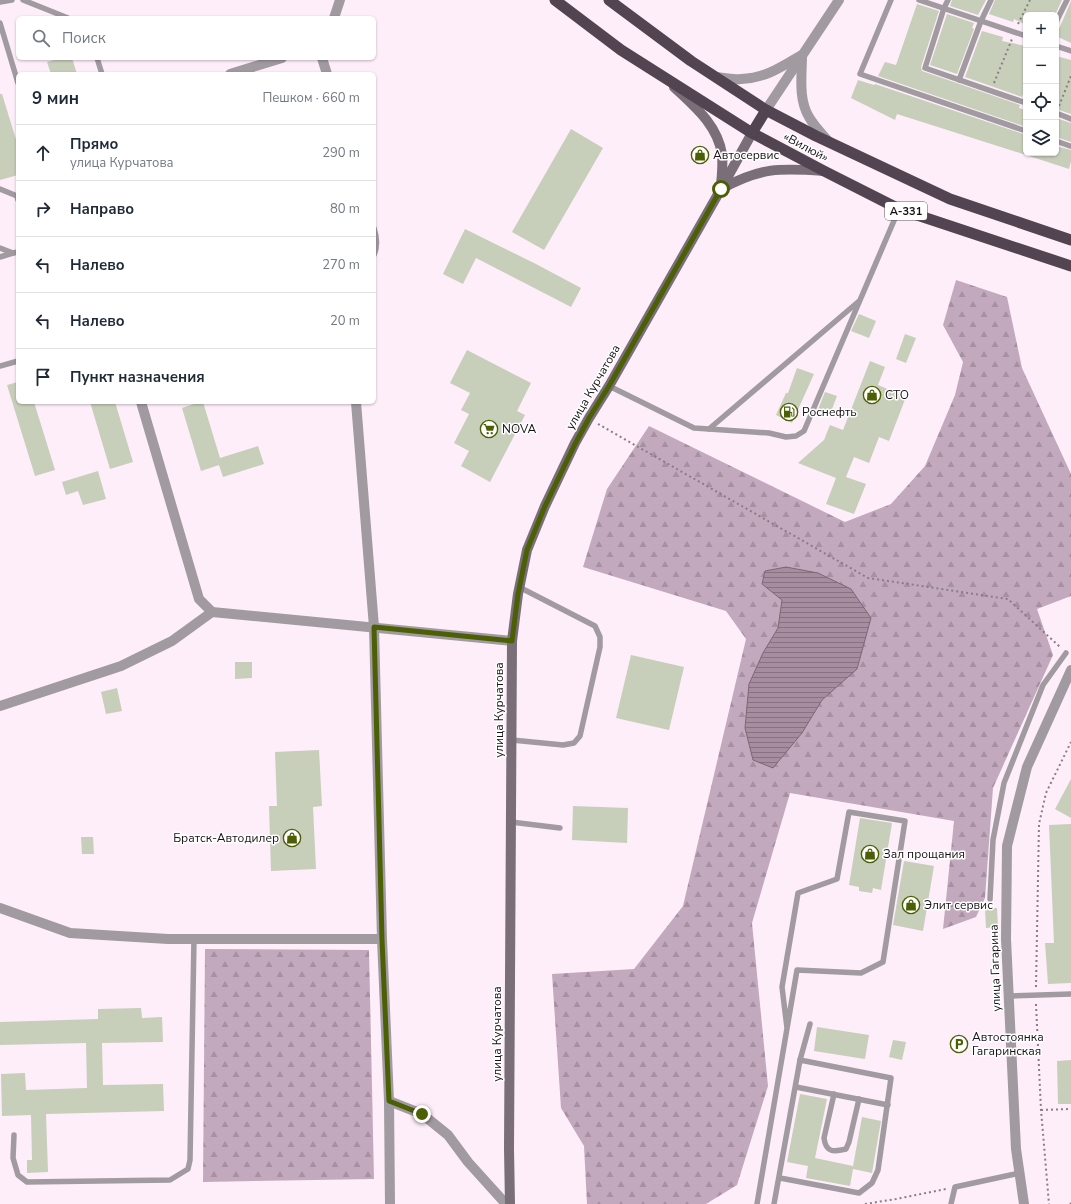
<!DOCTYPE html>
<html lang="ru">
<meta charset="utf-8">
<style>
:root{--surface:#fff;--page:#f2f2f3;--text:#1f2937;--muted:#747a83;--line:#e0e1e3}
body{margin:0;font-family:"Nunito Sans",sans-serif;background:var(--page);color:var(--text)}
.controls{position:absolute;right:12px;top:12px;display:grid;overflow:hidden;border-radius:6px;box-shadow:0 1px 3px #0004}
.controls button{width:36px;height:36px;display:grid;place-items:center;padding:0;border:0;border-bottom:1px solid var(--line);background:var(--surface);color:var(--text);font:20px sans-serif}
.stop{position:absolute;width:12px;height:12px;margin:-9px;border:3px solid #4b5f05;border-radius:50%;background:#fff}
.stop.end{background:#4b5f05;border-color:#fff;box-shadow:0 1px 4px #0008}
.list{margin:0;padding:0;list-style:none}
h2{display:flex;justify-content:space-between;align-items:center;height:52px;margin:0;padding:0 16px;font-size:17px}
h2 small{font-size:13px;font-weight:400;color:var(--muted)}
.list li{display:grid;grid-template-columns:26px 1fr auto;gap:12px;align-items:center;box-sizing:border-box;height:56px;padding:0 16px;border-top:1px solid var(--line)}
.list b{display:block;font-size:15px;white-space:nowrap}
.list p{margin:0;font-size:13px;white-space:nowrap;color:var(--muted)}
.list em{font-size:13px;font-style:normal;color:var(--muted)}
.icon{flex:none;width:22px;height:22px;fill:none;stroke:currentColor;stroke-width:2;stroke-linecap:round;stroke-linejoin:round}
.map{position:relative;flex:none;width:1071px;height:1204px;overflow:hidden}
.search{position:absolute;background:var(--surface);box-shadow:0 1px 3px #0004;left:16px;top:16px;width:360px;height:44px;display:flex;align-items:center;gap:10px;box-sizing:border-box;padding:0 14px;border-radius:6px;color:var(--muted);font-size:15px}
.panel{position:absolute;background:var(--surface);box-shadow:0 1px 3px #0004;left:16px;top:72px;width:360px;height:332px;border-radius:6px}
.map>svg:first-child{display:block}
</style>
<div class="map">
<svg width="1071" height="1204" viewBox="0 0 1071 1204">
<defs>
<pattern id="forest-firs" width="22" height="20" patternUnits="userSpaceOnUse"><rect width="22" height="20" fill="#c3a9bd"/><path d="M5 1l3.5 6h-7zM16 11l3.5 6h-7z" fill="#a790a2"/></pattern>
<pattern id="water-rules" width="6" height="5" patternUnits="userSpaceOnUse"><rect width="6" height="5" fill="#a68da0"/><path d="M0 2.5h6" fill="none" stroke="#867281"/></pattern>
</defs>
<rect width="100%" height="100%" fill="#fdeefa"/>
<g fill="url(#forest-firs)">
<path d="M956 280 1007 297 1022 368 1071 474V596L1037 609 1053 655 993 788 985 898 976 917 943 929 954 821 790 793 752 923 768 1086 737 1185 706 1204H587L584 1146 561 1108 552 974 634 969 683 906 746 639 726 611 583 567 607 489 649 426 845 522 891 504 925 466 955 395 963 362 943 325Z"/>
<path d="M205 949 369 950 374 1179 203 1182Z"/>
</g>
<path fill="url(#water-rules)" stroke="#7b6877" d="M786 567 818 573 851 589 871 618 857 669 822 700 802 733 773 768 753 760 745 728 749 684 763 653 778 628 782 600 762 584 765 571Z"/>
<g fill="#c7ceba">
<path d="M952 0H986L978 15 950 6Z"/>
<path d="M995 0H1062L1055 15H1026V25L1014 19 1013 22 989 14Z"/>
<path d="M1071 1V43L1056 36Z"/>
<path d="M917 4 939 11 921 67 922 71 1020 105 1019 108 1026 110V127L878 76 885 62 896 65Z"/>
<path d="M947 14 974 23 972 28 974 29 957 74 930 65Z"/>
<path d="M982 31 1003 37 1002 41 1026 46V84L1022 97 965 77Z"/>
<path d="M1056 56 1071 60V114L1056 109Z"/>
<path d="M61 58H72L77 74H51L47 62Z"/>
<path d="M858 80 874 85 875 84 1026 135V155L897 114 895 120 851 98Z"/>
<path d="M0 94H2L18 146V175L0 180Z"/>
<path d="M1056 118 1071 123V142L1056 137Z"/>
<path d="M571 129 603 148 544 250 512 232Z"/>
<path d="M1056 146 1071 150V161L1069 169 1026 155 1027 153H1056Z"/>
<path d="M465 229 536 264 581 288 571 307 476 258 463 284 443 274Z"/>
<path d="M859 314 876 321 869 338 851 331Z"/>
<path d="M905 334 916 338 906 363 896 359Z"/>
<path d="M467 350 531 383 517 411 525 415 490 482 461 466 469 451 454 443 469 414 461 410 470 393 450 383Z"/>
<path d="M870 361 885 367 878 385 906 397 889 441 879 437 869 463 854 457 846 477 866 484 854 514 826 504 836 478 798 463 824 440 830 425 843 430Z"/>
<path d="M797 368 814 374 792 423 776 415 786 393H788Z"/>
<path d="M18 382V402H34L55 470 35 476 7 385Z"/>
<path d="M825 392 837 396 829 417 817 412Z"/>
<path d="M90 402H115L133 462 110 469Z"/>
<path d="M200 402H203L220 458 258 446 264 464 223 477 219 465 201 471 182 408Z"/>
<path d="M98 471 106 499 83 505 78 491 66 495 62 482Z"/>
<path d="M631 655 684 667 669 730 616 718Z"/>
<path d="M235 662H252V678L235 679Z"/>
<path d="M117 688 122 711 106 714 101 692Z"/>
<path d="M319 750 322 806 313 807 316 869 271 871 269 806H277L275 752Z"/>
<path d="M1071 779V818L1055 809Z"/>
<path d="M573 806 628 808 627 843 572 840Z"/>
<path d="M860 818 892 823 881 890 873 888 872 893 859 891V887L849 885Z"/>
<path d="M1071 824V983L1048 984 1045 943H1054L1049 825Z"/>
<path d="M81 837H93L94 854H82Z"/>
<path d="M904 861 934 866 923 931 893 925Z"/>
<path d="M997 908 998 927 986 928 985 909Z"/>
<path d="M141 1008 142 1018 162 1017 163 1042 102 1043 103 1085 163 1084 164 1111 46 1114 48 1172 27 1173V1160H32L31 1115 2 1116 1 1074 25 1073 26 1090 87 1088 86 1043 0 1045V1022L98 1019V1009Z"/>
<path d="M817 1027 869 1035 865 1059 814 1051Z"/>
<path d="M893 1040 906 1042 902 1060 889 1057Z"/>
<path d="M1071 1060V1104H1058L1057 1061Z"/>
<path d="M800 1094 827 1099 815 1158 853 1166 862 1117 881 1121 872 1173 853 1169 850 1186 806 1178 808 1166 787 1162Z"/>
</g>
<g fill="none" stroke-linecap="round" stroke-linejoin="round">
<g stroke="#887d86" stroke-width="2" stroke-dasharray="2 3" stroke-linecap="butt">
<path d="M1018 24 1030 0"/>
<path d="M994 83 1012 39"/>
<path d="M1059 106 1071 76"/>
<path d="M598 424 868 578 1008 599 1060 647"/>
<path d="M1036 987 1039 824 1046 793 1071 742"/>
<path d="M1036 1004 1041 1110 1049 1204"/>
<path d="M1041 1110 1071 1109"/>
<path d="M865 1204 896 1199 946 1189"/>
<path d="M1070 1204 1071 1203"/>
</g>
<g stroke="#a19aa0" stroke-width="5.5">
<path d="M23 0 68 18"/>
<path d="M891 0 860 74 1026 131"/>
<path d="M919 0 1026 36"/>
<path d="M948 0 944 8 925 68 1026 103"/>
<path d="M0 2 12 0"/>
<path d="M1056 22 1067 0"/>
<path d="M0 23 18 83"/>
<path d="M1056 46 1071 51"/>
<path d="M97 58 102 74"/>
<path d="M959 80 981 21 991 0"/>
<path d="M1056 113 1071 119"/>
<path d="M1056 141 1070 146"/>
<path d="M0 189 17 196 18 200"/>
<path d="M374 228C377 237 378 246 374 255"/>
<path d="M0 248 13 253 18 252"/>
<path d="M0 257 13 253"/>
<path d="M0 366 18 361"/>
<path d="M609 386 694 428 769 433 786 437 796 436 804 431 899 209"/>
<path d="M709 429 858 302"/>
<path d="M512 740 563 745 574 743 580 736 600 647V637L595 626 519 587"/>
<path d="M511 822 560 828"/>
<path d="M990 899 993 840 1004 783 1043 685 1066 653"/>
<path d="M1009 996 1071 994"/>
<path d="M800 1060 810 1024"/>
<path d="M796 1087 888 1105"/>
<path d="M834 1094 824 1138C826 1153 834 1152 846 1149L849 1142 859 1099"/>
<path d="M14 1135 13 1158 18 1175 27 1182 170 1180 188 1169 190 1160 194 939"/>
<path d="M757 1204 797 970 861 973 883 962 905 821 849 812 837 879 798 893 782 987 787 1028"/>
<path d="M774 1204 800 1060 891 1078 878 1170 872 1183 859 1193 780 1178"/>
<path d="M951 1204 955 1187 1020 1173"/>
</g>
<g stroke="#a19aa0" stroke-width="10">
<path d="M334 18 340 0"/>
<path d="M802 55C802 75 798 99 809 117 814 126 822 134 829 142"/>
<path d="M322 58 327 74"/>
<path d="M230 74 282 58"/>
<path d="M716 77C724 78 733 80 741 79 765 78 780 68 800 56"/>
<path d="M766 110 839 0"/>
<path d="M141 402 199 599 212 612"/>
<path d="M356 402 374 627 382 939 389 1101 390 1204"/>
<path d="M0 706 121 666 172 641 212 612 512 641"/>
<path d="M0 908 70 933 168 939H382"/>
<path d="M389 1101 422 1114 448 1135 468 1162 506 1204"/>
<path d="M1024 1204 1016 1149 1006 939 1007 846 1027 767 1071 670"/>
</g>
<g stroke="#7a6f78" stroke-width="10">
<path d="M674 87C694 106 717 124 722 154 723 164 722 175 721 185"/>
<path d="M721 189C761 167 780 168 824 171"/>
<path d="M510 1204 509 1149 512 641 518 594 527 550 545 506 575 443 589 418 609 386 721 189 752 133"/>
</g>
<g stroke="#524450" stroke-width="11">
<path d="M555 0 621 50 752 133 824 171 899 209 1071 266"/>
<path d="M609 0 691 61 766 110 816 136 950 199 1071 240"/>
<path d="M752 133 766 110"/>
</g>
</g>
<g fill="none" stroke-linecap="round" stroke-linejoin="round">
<path stroke="#4b5f05" stroke-width="5" d="M422 1114 389 1101 382 939 374 627 512 641 518 594 527 550 545 506 575 444 589 418 609 386 721 189"/>
</g>
<defs>
<symbol id="shop-ring" viewBox="-11 -11 22 22"><circle r="9.5" fill="#fff" stroke="#4b5f05" stroke-width="1.5"/><path d="M-5-2.5h2.3a2.7 3.5 0 0 1 5.4 0H5L5.5 6h-11ZM-1.5-2.5h3a1.5 2.3 0 0 0-3 0Z" fill="#4b5f05"/></symbol>
<symbol id="fuel-ring" viewBox="-11 -11 22 22"><circle r="9.5" fill="#fff" stroke="#4b5f05" stroke-width="1.5"/><path d="M-5.5-6h7V0h2V4h1.3V-2.5L3-4.5l.8-.8L6-3V5H2.5V1h-1V6h-7ZM-4.2-4.7v3.2H.2V-4.7Z" fill="#4b5f05"/></symbol>
<symbol id="supermarket-ring" viewBox="-11 -11 22 22"><circle r="9.5" fill="#fff" stroke="#4b5f05" stroke-width="1.5"/><path d="M-6-5.5h2.5l.6 2H6L4.5 2H-2.5L-4.4-4H-6ZM-1.5 3.2a1.3 1.3 0 1 0 .1 0ZM3 3.2a1.3 1.3 0 1 0 .1 0Z" fill="#4b5f05"/></symbol>
<symbol id="parking-ring" viewBox="-11 -11 22 22"><circle r="9.5" fill="#fff" stroke="#4b5f05" stroke-width="1.5"/><path d="M-3.5-5.5H1a3.5 3.5 0 0 1 0 7H-1V5.5H-3.5ZM-1-3.4V-.6H.8a1.4 1.4 0 0 0 0-2.8Z" fill="#4b5f05"/></symbol>
</defs>
<g fill-rule="evenodd">
<use href="#shop-ring" x="690" y="145" width="20" height="20"/>
<use href="#shop-ring" x="862" y="385" width="20" height="20"/>
<use href="#fuel-ring" x="779" y="402" width="20" height="20"/>
<use href="#supermarket-ring" x="479" y="419" width="20" height="20"/>
<use href="#shop-ring" x="282" y="828" width="20" height="20"/>
<use href="#shop-ring" x="860" y="844" width="20" height="20"/>
<use href="#shop-ring" x="901" y="895" width="20" height="20"/>
<use href="#parking-ring" x="949" y="1034" width="20" height="20"/>
</g>
<g text-anchor="middle" stroke-width="3" stroke-linejoin="round" paint-order="stroke">
<rect fill="#fff" stroke="#5d585c" stroke-width="1" x="885" y="202" width="42" height="18" rx="3"/>
<g font-size="11" font-weight="bold" fill="#171116">
<text x="906" y="215">А-331</text>
</g>
<g font-size="12" fill="#171116" stroke="#fff">
<text transform="translate(806 147) rotate(28)" y="4">«Вилюй»</text>
<text transform="translate(593 387) rotate(-60)" y="4">улица Курчатова</text>
<text transform="translate(499 710) rotate(-90)" y="4">улица Курчатова</text>
<text transform="translate(995 968) rotate(-92)" y="4">улица Гагарина</text>
<text transform="translate(497 1034) rotate(-90)" y="4">улица Курчатова</text>
</g>
<g font-size="12" fill="#171116" stroke="#fff" text-anchor="start">
<text x="713" y="159">Автосервис</text>
<text x="885" y="399">СТО</text>
<text x="802" y="416">Роснефть</text>
<text x="502" y="433">NOVA</text>
<text x="279" y="842" text-anchor="end">Братск-Автодилер</text>
<text x="883" y="858">Зал прощания</text>
<text x="924" y="909">Элит сервис</text>
<text x="972" y="1041">Автостоянка<tspan x="972" dy="14">Гагаринская</tspan></text>
</g>
</g>
</svg>
<div class="controls">
<button>+</button>
<button>−</button>
<button><svg class="icon" aria-label="locate" viewBox="0 0 24 24"><circle cx="12" cy="12" r="6"/><path d="M12 2v4M12 18v4M2 12h4M18 12h4"/></svg></button>
<button><svg class="icon" aria-label="layers" viewBox="0 0 24 24"><path d="M12 4l9 5-9 5-9-5zM3 14l9 5 9-5"/></svg></button>
</div>
<div class="stop" style="left:721px;top:189px"></div>
<div class="stop end" style="left:422px;top:1114px"></div>
<div class="search"><svg class="icon" aria-label="search" viewBox="0 0 24 24"><circle cx="10" cy="10" r="6"/><path d="M15 15l6 6"/></svg>Поиск</div>
<section class="panel">
<h2>9 мин<small>Пешком · 660 m</small></h2>
<ul class="list">
<li><svg class="icon" aria-label="ahead" viewBox="0 0 24 24"><path d="M12 20V5M6 11l6-6 6 6"/></svg><div><b>Прямо</b><p>улица Курчатова</p></div><em>290 m</em></li>
<li><svg class="icon" aria-label="right" viewBox="0 0 24 24"><path d="M7 20v-9h11M14 6l5 5-5 5"/></svg><div><b>Направо</b></div><em>80 m</em></li>
<li><svg class="icon" aria-label="left" viewBox="0 0 24 24"><path d="M17 20v-9H6M10 6l-5 5 5 5"/></svg><div><b>Налево</b></div><em>270 m</em></li>
<li><svg class="icon" aria-label="left" viewBox="0 0 24 24"><path d="M17 20v-9H6M10 6l-5 5 5 5"/></svg><div><b>Налево</b></div><em>20 m</em></li>
<li><svg class="icon" aria-label="arrive" viewBox="0 0 24 24"><path d="M6 21V4h12l-3 4 3 4H6"/></svg><div><b>Пункт назначения</b></div></li>
</ul>
</section>
</div>
